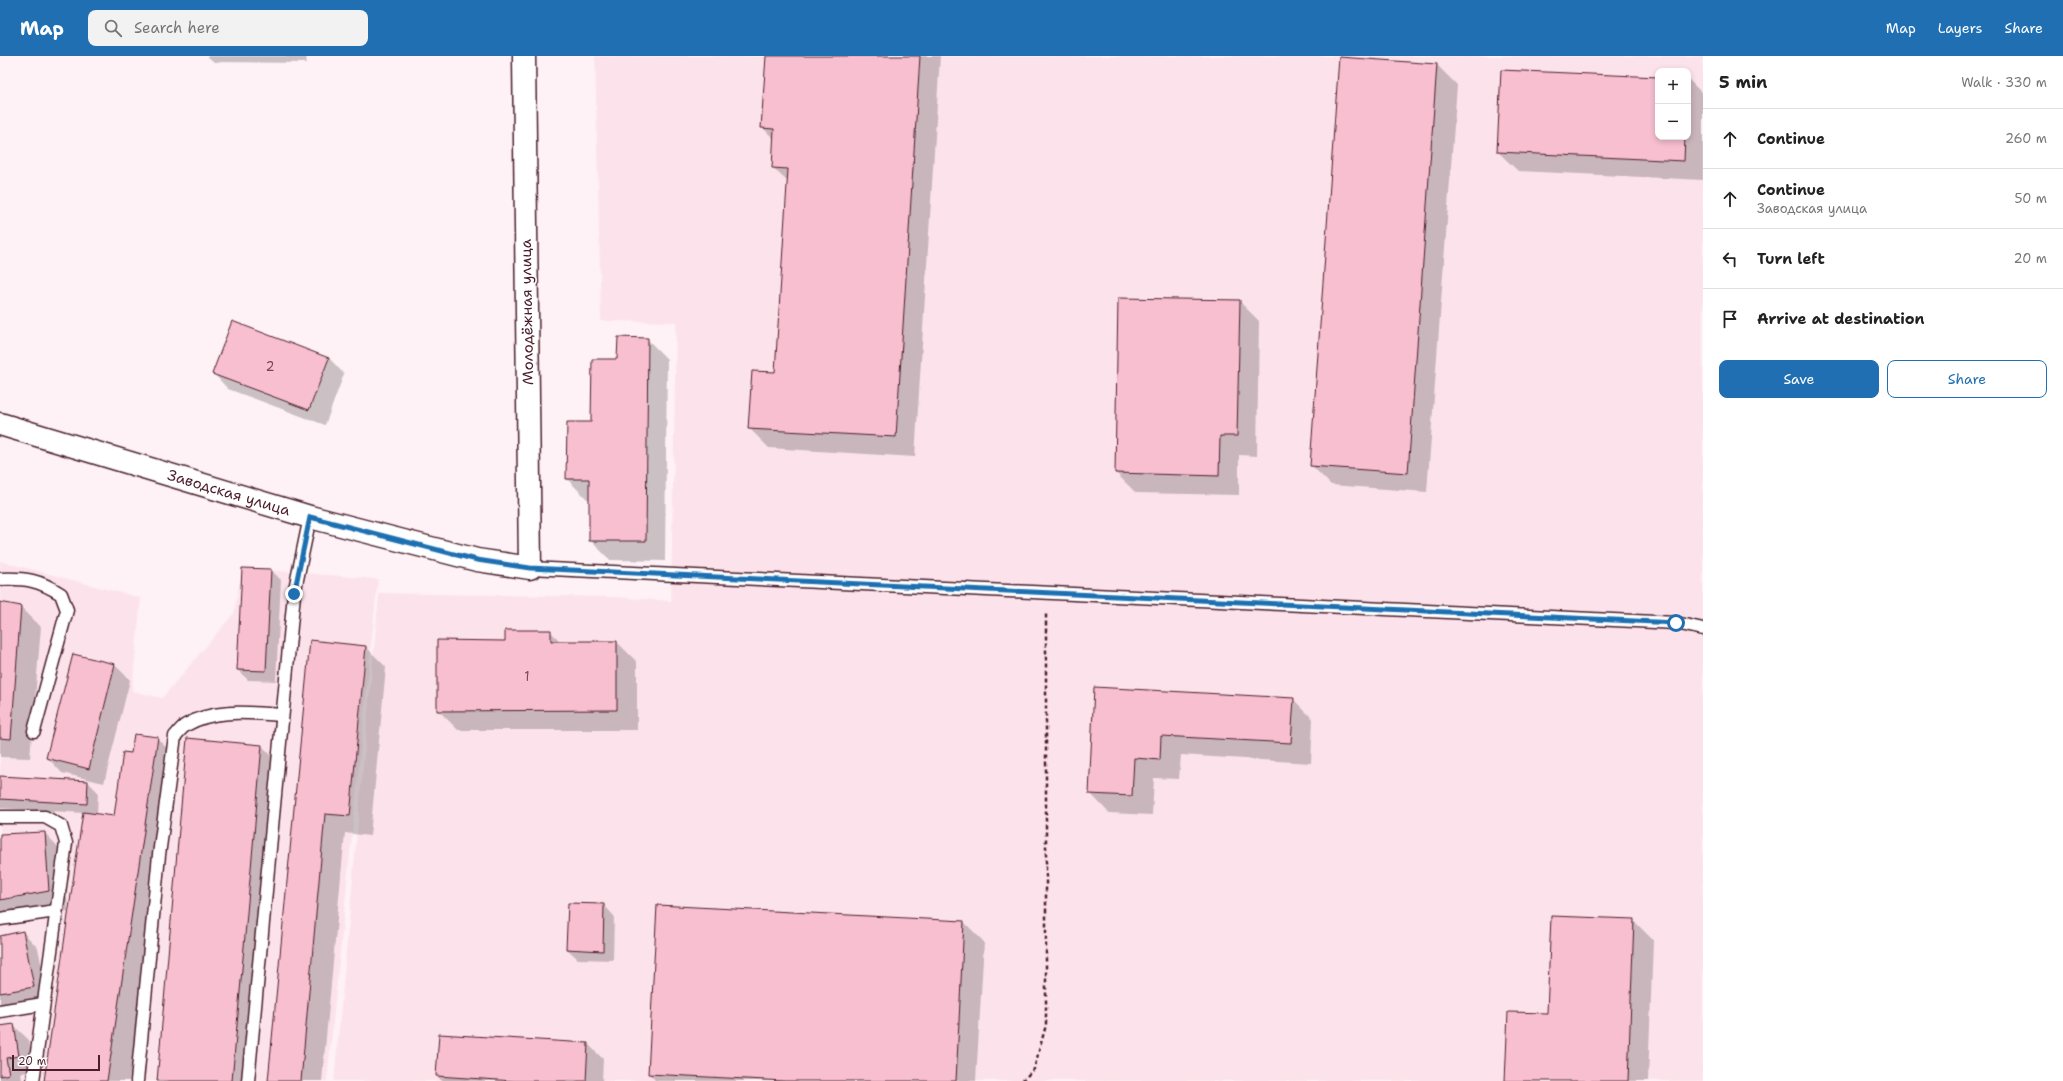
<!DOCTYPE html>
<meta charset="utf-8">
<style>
:root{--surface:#fff;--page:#f2f2f2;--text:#222;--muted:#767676;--line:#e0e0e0;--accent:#1f6fb2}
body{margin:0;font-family:"Shantell Sans",sans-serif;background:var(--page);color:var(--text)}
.controls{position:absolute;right:12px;top:12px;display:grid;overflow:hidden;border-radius:8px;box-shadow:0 2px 6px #0003}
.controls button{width:36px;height:36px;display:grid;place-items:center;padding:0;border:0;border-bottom:1px solid var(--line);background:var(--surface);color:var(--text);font:20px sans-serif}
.scale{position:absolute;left:12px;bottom:10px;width:88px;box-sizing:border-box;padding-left:4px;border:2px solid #4a1f2b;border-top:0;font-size:11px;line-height:14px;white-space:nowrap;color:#4a1f2b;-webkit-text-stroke:3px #fff;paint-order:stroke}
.stop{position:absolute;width:12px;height:12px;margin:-9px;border:3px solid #1f6fb2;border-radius:50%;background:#fff}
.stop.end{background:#1f6fb2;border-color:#fff;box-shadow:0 1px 4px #0008}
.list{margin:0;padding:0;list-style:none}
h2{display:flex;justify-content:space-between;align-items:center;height:52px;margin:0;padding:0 16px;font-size:17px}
h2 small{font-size:13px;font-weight:400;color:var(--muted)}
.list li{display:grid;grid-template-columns:26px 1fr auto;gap:12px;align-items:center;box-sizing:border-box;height:60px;padding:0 16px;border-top:1px solid var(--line)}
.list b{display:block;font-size:15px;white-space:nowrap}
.list p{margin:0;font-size:13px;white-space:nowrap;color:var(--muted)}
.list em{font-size:13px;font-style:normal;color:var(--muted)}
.actions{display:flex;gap:8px;padding:12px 16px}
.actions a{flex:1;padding:9px 0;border:1px solid var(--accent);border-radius:8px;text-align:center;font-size:14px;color:var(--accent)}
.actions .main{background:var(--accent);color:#fff}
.icon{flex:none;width:22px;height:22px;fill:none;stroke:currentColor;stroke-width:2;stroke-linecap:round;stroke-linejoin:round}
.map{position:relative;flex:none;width:1703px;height:1025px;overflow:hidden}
header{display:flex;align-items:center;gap:24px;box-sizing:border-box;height:56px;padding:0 20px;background:var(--accent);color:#fff}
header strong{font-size:19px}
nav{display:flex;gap:22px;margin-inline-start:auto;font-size:14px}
.search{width:280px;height:36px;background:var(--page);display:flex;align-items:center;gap:10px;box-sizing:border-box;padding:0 14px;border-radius:8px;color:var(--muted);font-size:15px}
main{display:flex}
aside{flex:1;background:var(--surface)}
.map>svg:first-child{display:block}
</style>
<header>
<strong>Map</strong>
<div class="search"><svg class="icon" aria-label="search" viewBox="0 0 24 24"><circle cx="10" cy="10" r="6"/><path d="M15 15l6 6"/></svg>Search here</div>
<nav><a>Map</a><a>Layers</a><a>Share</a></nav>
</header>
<main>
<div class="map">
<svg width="1703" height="1025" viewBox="0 0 1703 1025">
<rect width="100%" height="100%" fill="#fef2f6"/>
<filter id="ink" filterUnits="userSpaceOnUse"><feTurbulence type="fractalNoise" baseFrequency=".025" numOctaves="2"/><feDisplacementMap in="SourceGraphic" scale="8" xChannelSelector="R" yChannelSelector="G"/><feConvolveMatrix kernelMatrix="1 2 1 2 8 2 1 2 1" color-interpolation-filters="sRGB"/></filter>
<g filter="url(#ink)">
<g fill="#fce3eb" fill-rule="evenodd">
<path d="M595 0H1703V1025H334L379 537 617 541 671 545 676 266 601 265ZM1658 15H1688V81H1658Z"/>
<path d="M0 505 141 542 132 635 162 642 234 557 242 512 378 523 327 1025H0Z"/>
</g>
<g fill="#0003">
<path d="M207 0H307L306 7 214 6Z"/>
<path d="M767 0H940L915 401 769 392 749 372 776 317 788 126 773 112 775 84 762 71Z"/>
<path d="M1437 9 1457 29 1427 436 1331 429 1311 409Z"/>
<path d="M1658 22V81H1688V23L1703 38V124L1518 115 1498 96Z"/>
<path d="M1119 243 1239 245 1259 265 1257 400 1239 399V439L1136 437 1116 417Z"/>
<path d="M647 283 667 303 665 505 610 504 590 484V443H587L567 423 592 367Z"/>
<path d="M329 302 344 318 325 369 228 333 213 317Z"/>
<path d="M271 514 281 524 276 625 248 624 238 614Z"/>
<path d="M0 547 21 551 41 571 30 702 0 701Z"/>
<path d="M550 575 561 586H617L637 606V674H458L438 654 506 586Z"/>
<path d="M310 586 366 591 386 611 370 780 345 777 322 1025H269Z"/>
<path d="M73 599 115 609 130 624 104 727 62 717 47 701Z"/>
<path d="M1095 632 1293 643 1313 663 1311 707 1181 699 1179 723 1154 722 1152 759 1109 757 1090 737Z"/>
<path d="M157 682 177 702 129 1025H45L84 757 0 752V721L87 725 98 736 97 759 114 762 132 698Z"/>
<path d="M262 690 281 709 253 1025H158Z"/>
<path d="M45 777 64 797 68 855 0 867V779Z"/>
<path d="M604 849 614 860 613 904 578 903 567 893Z"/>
<path d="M1633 864 1653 884 1648 1025H1507L1548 959Z"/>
<path d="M964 866 984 886 976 1025H656L649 1018Z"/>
<path d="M23 876 38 892 49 946 0 955V881Z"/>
<path d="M13 969 29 984 34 1015 21 1017 22 1025H0V971Z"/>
<path d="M588 988 603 1003 602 1025H442L437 1020Z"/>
</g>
<g fill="#f8bfd1" stroke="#4a1f2b">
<path d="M766 0H920L896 381 748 373 752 315 775 316 788 113 772 112 774 73 761 72Z"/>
<path d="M1339 1 1437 8 1408 417 1310 410Z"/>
<path d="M1501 14 1658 21V81H1685L1684 105 1497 96Z"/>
<path d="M1118 242 1240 244 1237 380H1220L1219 420 1115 417Z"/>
<path d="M232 265 329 302 309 354 212 318Z"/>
<path d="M618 281 648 282 646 485H589V423H566L567 366H591L592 303H617Z"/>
<path d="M242 512 271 513 266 615 237 614Z"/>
<path d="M0 546 21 550 11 683 0 682Z"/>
<path d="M505 574H551V585H617V654L437 655V584L505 585Z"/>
<path d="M310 584 366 590 350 760 325 758 301 1025H268Z"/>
<path d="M73 598 115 608 89 713 46 702Z"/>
<path d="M1094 631 1294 642 1291 687 1161 680 1160 704 1134 702 1132 740 1089 738Z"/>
<path d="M134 678 158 681 107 1025H44L83 756 114 760 123 696 131 697Z"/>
<path d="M187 682 262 689 232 1025H157Z"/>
<path d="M0 720 88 725 87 748 0 743Z"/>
<path d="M45 776 49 835 0 844V778Z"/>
<path d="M568 847 604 848 603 895 566 893Z"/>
<path d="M657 849 964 865 956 1025H785L648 1018Z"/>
<path d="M1551 860 1634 863 1628 1025H1505L1508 956 1547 957Z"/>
<path d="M23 875 34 931 0 937V880Z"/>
<path d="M14 968 19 1000 6 1002 9 1018 0 1020V970Z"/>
<path d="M439 978 588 987 586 1025H514L436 1020Z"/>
</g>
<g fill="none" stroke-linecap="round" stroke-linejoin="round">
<defs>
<g id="service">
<path d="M530 512 1676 567 1703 573"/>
<path d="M0 523C26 522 39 524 61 538L67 554 34 675"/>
<path d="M0 761H45L61 770 66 787 33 1025"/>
<path d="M0 863 56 855"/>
<path d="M0 955 43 948"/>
<path d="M137 1025 159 799 175 680C178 677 181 672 186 669 214 652 251 657 282 659"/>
<path d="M248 1025 294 538 310 461"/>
</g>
<g id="minor">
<path id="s1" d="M0 368 310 461 477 504 530 512 524 0"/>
</g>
</defs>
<use href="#service" stroke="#4a1f2b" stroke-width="15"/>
<use href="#minor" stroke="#4a1f2b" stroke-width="25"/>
<path stroke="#4a1f2b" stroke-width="2.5" stroke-dasharray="4 3" stroke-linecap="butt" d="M1022 1025 1034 1013 1046 969V557"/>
<use href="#service" stroke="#fff" stroke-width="12"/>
<use href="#minor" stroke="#fff" stroke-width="22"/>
</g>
</g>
<g fill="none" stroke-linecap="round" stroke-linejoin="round" filter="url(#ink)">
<path stroke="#1f6fb2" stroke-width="5" d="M294 538 310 461 477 504 530 512 1676 567"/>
</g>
<g text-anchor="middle" stroke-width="3" stroke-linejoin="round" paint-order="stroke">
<g font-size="13" fill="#764754">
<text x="270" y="315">2</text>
<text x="527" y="625">1</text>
</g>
<g font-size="15" fill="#4a1f2b" stroke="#fff">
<text transform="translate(527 256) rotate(-91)" y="5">Молодёжная улица</text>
<text dy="5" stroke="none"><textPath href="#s1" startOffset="239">Заводская улица</textPath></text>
</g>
</g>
</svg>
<div class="controls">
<button>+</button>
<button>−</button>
</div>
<div class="scale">20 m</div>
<div class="stop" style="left:1676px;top:567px"></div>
<div class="stop end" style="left:294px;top:538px"></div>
</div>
<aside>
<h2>5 min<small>Walk · 330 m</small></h2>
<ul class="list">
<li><svg class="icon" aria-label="ahead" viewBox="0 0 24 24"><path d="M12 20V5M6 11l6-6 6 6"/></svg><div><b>Continue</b></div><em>260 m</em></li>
<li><svg class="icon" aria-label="ahead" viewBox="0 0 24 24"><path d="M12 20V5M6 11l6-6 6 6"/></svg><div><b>Continue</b><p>Заводская улица</p></div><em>50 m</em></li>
<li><svg class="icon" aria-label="left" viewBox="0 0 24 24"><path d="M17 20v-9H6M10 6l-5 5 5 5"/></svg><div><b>Turn left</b></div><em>20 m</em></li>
<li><svg class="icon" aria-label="arrive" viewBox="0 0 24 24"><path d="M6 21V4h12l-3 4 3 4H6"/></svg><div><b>Arrive at destination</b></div></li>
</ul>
<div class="actions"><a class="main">Save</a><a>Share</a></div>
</aside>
</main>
